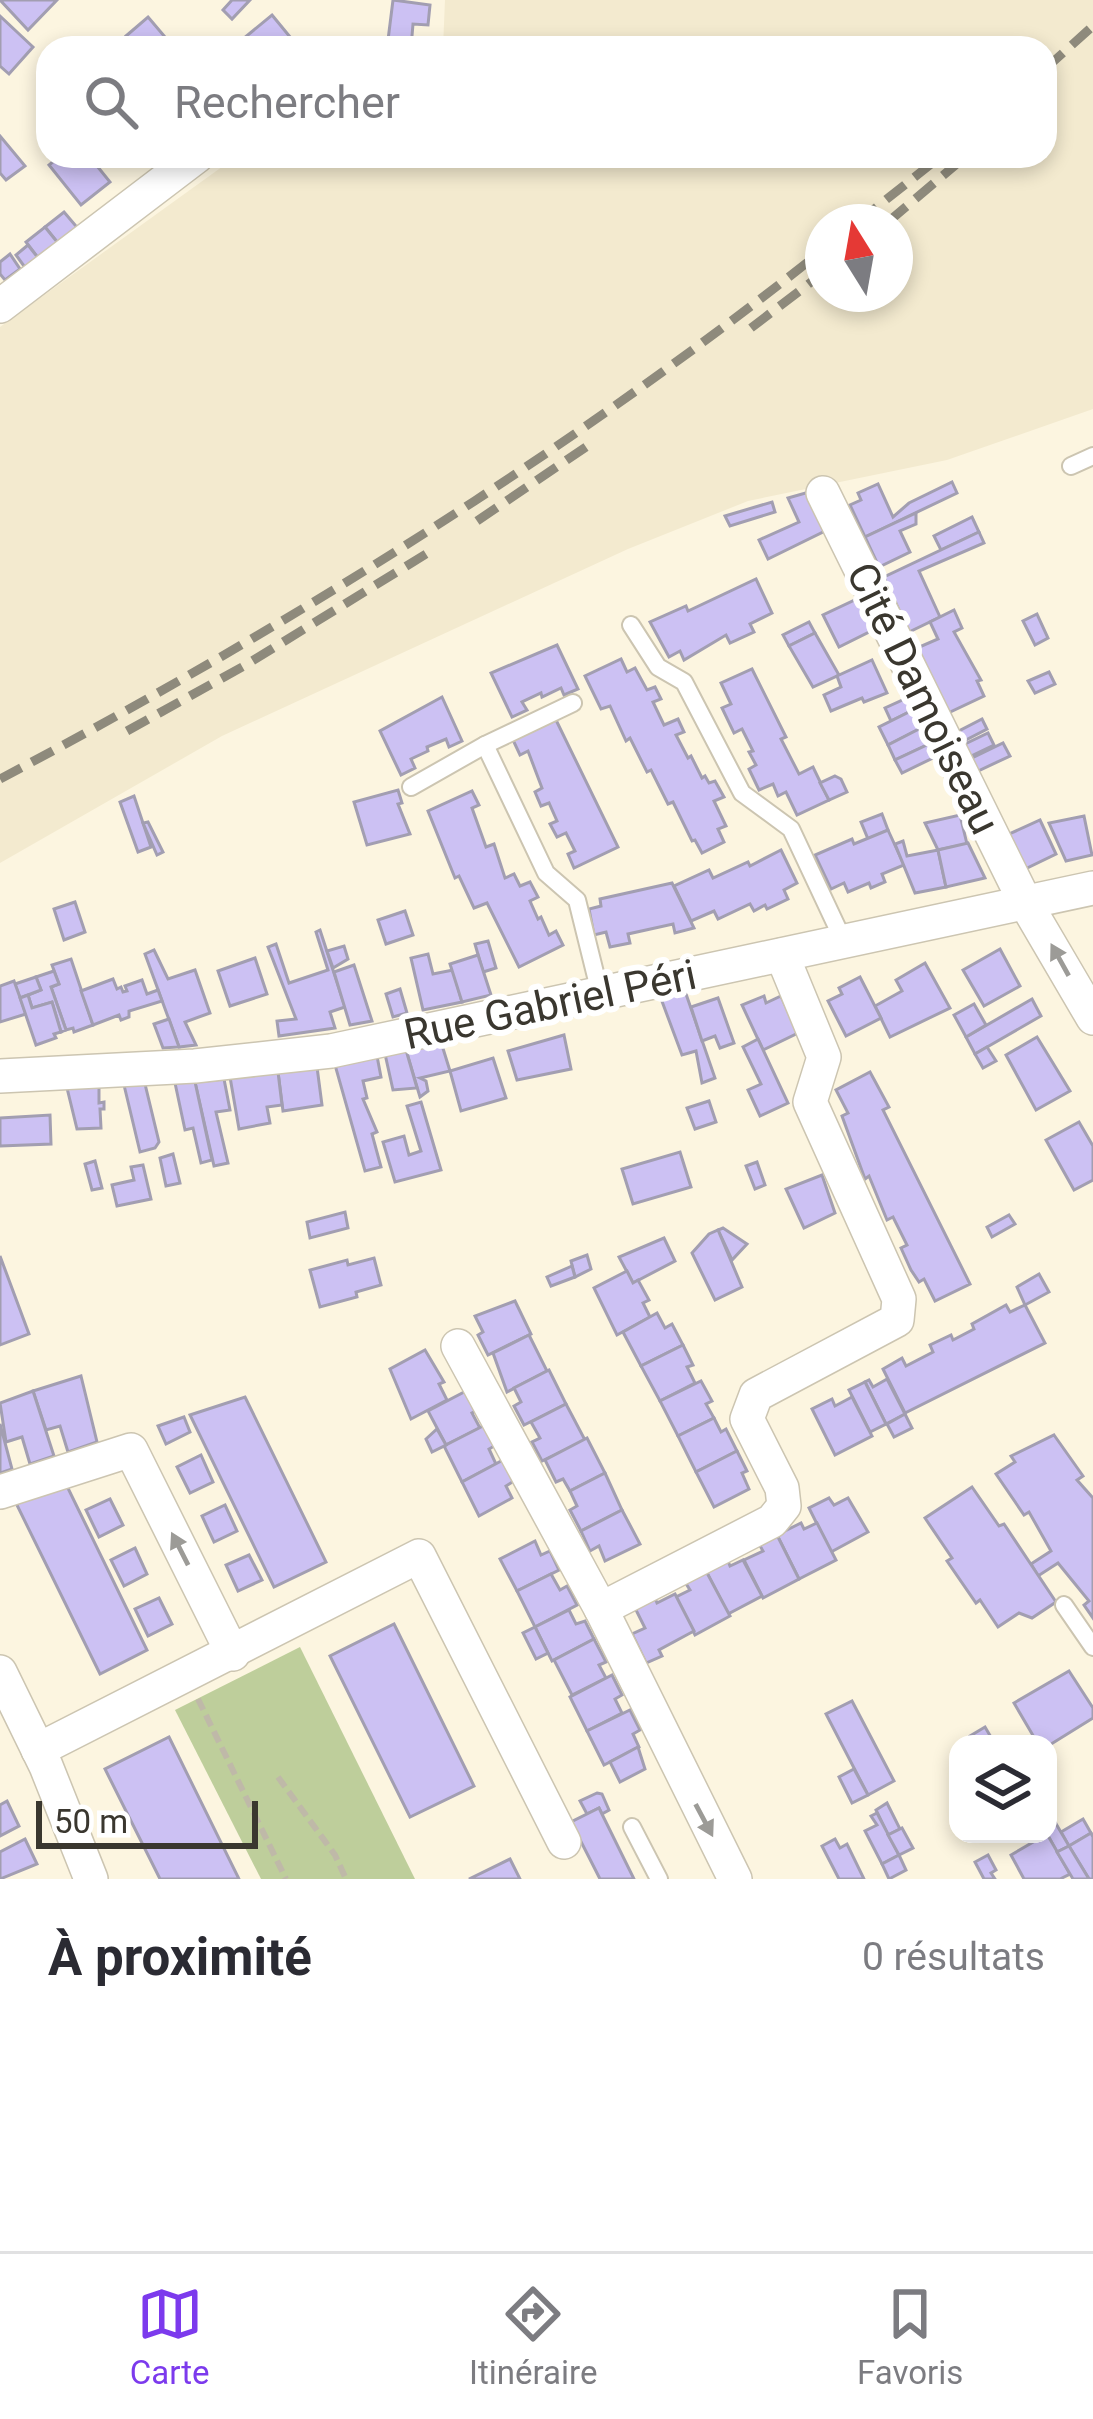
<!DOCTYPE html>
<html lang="fr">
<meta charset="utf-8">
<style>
:root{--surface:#fff;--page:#f2f2f3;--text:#2b2b33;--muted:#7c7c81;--line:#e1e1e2;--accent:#7c3aed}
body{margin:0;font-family:Roboto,sans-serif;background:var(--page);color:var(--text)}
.controls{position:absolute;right:36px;bottom:36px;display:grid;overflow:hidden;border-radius:24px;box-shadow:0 6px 18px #0003}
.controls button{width:108px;height:108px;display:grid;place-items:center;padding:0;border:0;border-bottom:3px solid var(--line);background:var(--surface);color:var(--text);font:60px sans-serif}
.compass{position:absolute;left:805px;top:204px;width:108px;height:108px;border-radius:50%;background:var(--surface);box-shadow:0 6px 18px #0003;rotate:349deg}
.scale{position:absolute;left:36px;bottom:30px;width:222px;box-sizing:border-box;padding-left:12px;border:6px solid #3a372f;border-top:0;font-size:33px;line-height:42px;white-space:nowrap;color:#3a372f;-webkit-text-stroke:9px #fff;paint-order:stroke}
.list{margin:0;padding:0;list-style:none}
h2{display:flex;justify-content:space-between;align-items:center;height:156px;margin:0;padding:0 48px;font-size:51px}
h2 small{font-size:39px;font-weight:400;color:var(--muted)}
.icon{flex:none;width:66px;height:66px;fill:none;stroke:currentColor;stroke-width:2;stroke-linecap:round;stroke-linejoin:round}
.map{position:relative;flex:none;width:1093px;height:1879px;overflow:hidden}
.search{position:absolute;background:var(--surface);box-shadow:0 6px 18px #0003;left:36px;right:36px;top:36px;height:132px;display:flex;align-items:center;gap:30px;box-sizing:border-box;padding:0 42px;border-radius:36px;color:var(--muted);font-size:45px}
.sheet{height:372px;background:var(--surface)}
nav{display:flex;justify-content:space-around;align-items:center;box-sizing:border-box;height:168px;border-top:3px solid var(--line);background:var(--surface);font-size:33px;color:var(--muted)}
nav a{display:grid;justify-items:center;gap:6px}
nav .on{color:var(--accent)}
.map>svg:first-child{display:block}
</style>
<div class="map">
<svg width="1093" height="1879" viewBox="0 0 1093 1879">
<rect width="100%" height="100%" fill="#fcf5e0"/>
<path fill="#f3eacf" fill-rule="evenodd" d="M445 0H1093V409L947 460 748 501 628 549 222 736 0 863V327L237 156H1045V48H443ZM823 222H895V294H823Z"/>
<path fill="#bece9b" d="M300 1647 415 1879H261L175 1710Z"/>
<g fill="#ccc1f3" stroke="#a29eb1" stroke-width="3">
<path d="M0 0H57L28 30Z"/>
<path d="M232 0H250L232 19 223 10Z"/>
<path d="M393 0 430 5 428 25 413 24 411 48H387Z"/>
<path d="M272 15 295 43 288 48H232Z"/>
<path d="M0 16 33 47 9 74 0 66Z"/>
<path d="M148 17 165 37 151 48H137L126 36Z"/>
<path d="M0 136 25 166 6 180 0 173Z"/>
<path d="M60 156H89L110 182 81 205 49 165Z"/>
<path d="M64 212 81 232 62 248 45 227Z"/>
<path d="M45 227 62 248 42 263 26 242Z"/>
<path d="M28 245 42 263 29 273 16 255Z"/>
<path d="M10 254 20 269 5 280 0 274V262Z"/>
<path d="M952 482 957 493 865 537 850 505 861 500 858 493 878 484 893 517 909 503Z"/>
<path d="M809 492 827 530 768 559 759 540 799 522 788 498Z"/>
<path d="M772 502 775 512 730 526 725 516Z"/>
<path d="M916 513V524L900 531 910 552 879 567 865 537Z"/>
<path d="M972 517 979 532 941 550 934 536Z"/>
<path d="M979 532 984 543 919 571 940 617 909 632 884 577Z"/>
<path d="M756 579 772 613 750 624 754 632 730 643 726 635 684 660 680 651 669 657 650 622 686 606 688 611Z"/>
<path d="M859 598 875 629 839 647 823 615Z"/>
<path d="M954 610 962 628 954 632 981 680 977 681 984 696 948 713 917 648 938 639 930 622Z"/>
<path d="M1037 614 1048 638 1035 645 1023 621Z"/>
<path d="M809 622 815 633 789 646 783 635Z"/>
<path d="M815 633 839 675 813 687 789 646Z"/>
<path d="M557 645 578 689 564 695 561 688 542 697 541 693 522 702 527 710 512 717 491 673Z"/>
<path d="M621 659 627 672 635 668 647 690 655 687 661 699 653 702 664 725 678 719 684 732 676 735 688 758 691 756 702 778 705 776 709 783 715 781 724 797 714 801 726 826 718 829 724 842 702 853 695 840 692 841 673 802 668 804 651 770 647 772 630 738 626 741 610 706 601 709 585 676Z"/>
<path d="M872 660 887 693 864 702 862 698 831 711 824 695 841 687 837 676Z"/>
<path d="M752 669 786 737 781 739 799 774 813 767 829 800 797 815 786 792 778 796 773 784 759 790 749 769 756 765 749 752 753 751 742 729 734 733 722 708 731 704 721 683Z"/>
<path d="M1049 672 1055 684 1035 693 1028 681Z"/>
<path d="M442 697 462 741 449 747 446 739 427 747 428 751 411 759 415 768 401 775 380 731Z"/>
<path d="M907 698 913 710 891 721 885 708Z"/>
<path d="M913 710 921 728 888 745 879 727Z"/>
<path d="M982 719 987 729 962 742 957 732Z"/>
<path d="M556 720 618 847 574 868 568 854 575 851 566 833 557 837 550 824 557 821 549 803 541 806 535 792 542 788 528 751 520 755 513 740Z"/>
<path d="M921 728 929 744 895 760 888 745Z"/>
<path d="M988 733 994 745 969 757 963 745Z"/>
<path d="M1003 743 1010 756 976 772 970 759Z"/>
<path d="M929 744 935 757 902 773 895 760Z"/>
<path d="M835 776 841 779 847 792 829 800 820 783Z"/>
<path d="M398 790 402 803 398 804 410 834 367 845 354 802Z"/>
<path d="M472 791 479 805 472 808 486 847 494 844 505 878 514 874 520 886 530 882 538 897 530 901 538 919 541 917 549 935 556 931 563 945 519 967 487 903 474 908 459 876 455 878 428 811Z"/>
<path d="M134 796 151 847 138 852 120 802Z"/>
<path d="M882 814 888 830 868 839 861 822Z"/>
<path d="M960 815 967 844 938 850 925 823Z"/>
<path d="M1084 816 1092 855 1066 861 1049 823Z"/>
<path d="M1040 820 1056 854 1023 870 1007 835Z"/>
<path d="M148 822 163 852 157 855 143 823Z"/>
<path d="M888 830 904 865 882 874 885 882 871 888 869 883 848 892 844 883 831 889 815 855 852 839 854 844Z"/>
<path d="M903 841 907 856 938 850 946 887 915 893 895 844Z"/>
<path d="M968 843 985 878 946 887 938 850Z"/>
<path d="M781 850 797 883 784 890 788 899 767 909 765 905 754 911 750 904 718 919 714 911 691 921 674 886 709 870 713 878 748 862 750 866Z"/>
<path d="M672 883 694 928 675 933 673 924 628 934 630 943 610 947 606 932 594 935 589 909 601 906 600 899Z"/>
<path d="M75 902 85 932 64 940 54 909Z"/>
<path d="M405 911 413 935 386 944 378 920Z"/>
<path d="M320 930 345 1007 330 1012 335 1028 279 1036 277 1021 296 1019 268 947 276 944 289 983 328 970 316 932Z"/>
<path d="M488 941 496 968 483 972 475 944Z"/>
<path d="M344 946 348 959 333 968 327 951Z"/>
<path d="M1000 949 1020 986 984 1006 963 970Z"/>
<path d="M154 950 168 979 195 970 210 1013 185 1022 196 1045 179 1047 145 954Z"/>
<path d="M428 954 433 974 453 970 462 1002 423 1010 411 958Z"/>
<path d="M478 955 491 995 462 1002 450 964Z"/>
<path d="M255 958 267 994 230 1006 218 971Z"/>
<path d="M71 959 93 1025 74 1032 73 1028 66 1030 51 987 59 984 52 965Z"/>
<path d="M925 963 950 1008 890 1037 875 1006 902 991 896 980Z"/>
<path d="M354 965 372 1021 350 1025 334 972Z"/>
<path d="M54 971 59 984 51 987 66 1030 61 1032 52 1002 32 1008 28 995 41 990 36 977Z"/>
<path d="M36 977 41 990 20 998 15 984Z"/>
<path d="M860 977 881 1018 846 1036 828 1001 842 994 839 988Z"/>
<path d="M113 979 117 989 121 987 123 992 127 991 125 986 142 980 147 994 158 990 162 1001 129 1011V1017L121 1020 119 1015 93 1025 81 991Z"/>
<path d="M14 981 26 1014 0 1022V986Z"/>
<path d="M400 989 407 1013 393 1017 386 994Z"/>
<path d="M685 991 715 1078 702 1083 696 1051 682 1055 660 996Z"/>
<path d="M28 995 32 1008 52 1002 61 1032 54 1034 56 1038 36 1045 20 998Z"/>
<path d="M764 996 766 1003 781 996 798 1033 763 1050 742 1005Z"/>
<path d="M718 998 734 1043 720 1048 715 1036 702 1041 691 1007Z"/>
<path d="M1032 999 1041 1016 975 1054 966 1037Z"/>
<path d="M974 1004 986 1025 966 1037 954 1015Z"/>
<path d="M169 1019 179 1047 163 1048 154 1024Z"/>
<path d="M564 1035 571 1069 517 1080 508 1051Z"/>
<path d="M1037 1037 1070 1091 1036 1110 1006 1055Z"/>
<path d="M758 1039 788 1103 760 1116 748 1090 761 1084 743 1047Z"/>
<path d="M441 1042 450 1071 420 1078 426 1081 428 1091 420 1097 406 1050Z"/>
<path d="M987 1047 996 1061 983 1068 975 1054Z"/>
<path d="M406 1050 417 1088 393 1090 385 1054Z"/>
<path d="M377 1056 381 1077 363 1081 367 1098 363 1099 377 1132 372 1134 381 1167 365 1171 335 1065Z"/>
<path d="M493 1058 506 1098 461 1111 450 1071Z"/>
<path d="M317 1067 322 1105 283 1111 278 1072Z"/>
<path d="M278 1072 282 1105 267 1107 270 1123 239 1129 230 1077Z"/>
<path d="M870 1072 889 1107 883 1110 970 1284 935 1301 924 1279 919 1282 911 1270 901 1248 907 1245 893 1217 887 1220 869 1176 865 1179 842 1116 848 1113 836 1090Z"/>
<path d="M224 1079 230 1110 216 1112 228 1163 214 1166 195 1082Z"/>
<path d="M195 1082 212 1160 201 1163 193 1128 185 1130 175 1083Z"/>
<path d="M145 1084 159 1142 155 1148 140 1152 124 1085Z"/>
<path d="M99 1087V1103L104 1102V1109H100L101 1128 77 1129 67 1088Z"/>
<path d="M709 1101 716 1122 695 1129 687 1108Z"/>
<path d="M421 1102 441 1170 395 1182 383 1142 404 1136 409 1155 421 1151 407 1106Z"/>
<path d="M50 1115 51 1144 0 1146V1118Z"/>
<path d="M1079 1122 1093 1146V1180L1074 1190 1046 1140Z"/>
<path d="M680 1152 691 1187 633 1204 622 1169Z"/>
<path d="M173 1154 180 1183 166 1186 160 1158Z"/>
<path d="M95 1161 102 1188 92 1190 85 1164Z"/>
<path d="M757 1162 765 1185 755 1189 746 1166Z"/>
<path d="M143 1165 151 1199 117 1206 112 1185 134 1180 131 1167Z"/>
<path d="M822 1175 835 1213 804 1228 786 1189Z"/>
<path d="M345 1212 348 1228 310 1238 307 1222Z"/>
<path d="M1009 1215 1015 1224 992 1237 987 1227Z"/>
<path d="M723 1228 747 1244 732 1260 718 1230Z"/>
<path d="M718 1230 742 1287 715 1300 692 1253 709 1234Z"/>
<path d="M664 1238 675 1261 633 1283 619 1257Z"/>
<path d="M587 1255 591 1269 575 1277 571 1261Z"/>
<path d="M0 1256 29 1334 0 1345Z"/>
<path d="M374 1258 381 1285 356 1292 357 1297 320 1307 310 1270 347 1260 348 1265Z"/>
<path d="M572 1266 575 1277 551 1286 547 1277Z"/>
<path d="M627 1271 633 1283 638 1280 649 1300 643 1303 650 1317 617 1335 594 1288Z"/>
<path d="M1039 1274 1049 1292 1025 1305 1017 1287Z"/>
<path d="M515 1301 531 1334 488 1355 478 1335 483 1332 475 1316Z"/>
<path d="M1006 1305 1010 1312 1025 1305 1045 1343 905 1413 883 1369 902 1358 906 1366 933 1352 930 1345 951 1335 953 1340 974 1329 972 1324Z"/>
<path d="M657 1313 665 1328 672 1324 683 1345 641 1366 623 1332Z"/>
<path d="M529 1335 547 1371 507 1392 493 1353Z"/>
<path d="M683 1345 693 1365 687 1367 695 1383 660 1401 641 1366Z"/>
<path d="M425 1350 444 1382 439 1384 447 1400 411 1419 390 1369Z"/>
<path d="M549 1370 566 1404 524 1425 514 1406 521 1402 514 1388Z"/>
<path d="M81 1376 97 1442 68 1452 60 1426 46 1430 33 1391Z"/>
<path d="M887 1379 905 1414 886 1424 865 1382 869 1380 873 1387Z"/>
<path d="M701 1381 712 1401 706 1404 714 1418 678 1436 660 1401Z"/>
<path d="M865 1382 886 1424 870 1432 849 1390Z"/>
<path d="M468 1390 478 1410 472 1413 480 1428 446 1445 428 1411Z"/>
<path d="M33 1391 54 1456 30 1464 22 1437 6 1442 0 1403Z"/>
<path d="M245 1397 326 1562 274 1587 190 1415Z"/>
<path d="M852 1397 872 1436 835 1455 812 1409 832 1399 835 1406Z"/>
<path d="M566 1404 585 1440 542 1461 532 1442 540 1438 531 1422Z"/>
<path d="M905 1414 912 1428 894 1437 887 1424Z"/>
<path d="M184 1417 190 1432 166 1444 158 1426Z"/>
<path d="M714 1418 721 1432 726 1429 737 1451 696 1472 678 1436Z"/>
<path d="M0 1424 12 1469 0 1473Z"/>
<path d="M485 1425 496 1445 489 1449 496 1464 462 1482 444 1446Z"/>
<path d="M437 1429 446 1445 432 1452 426 1439Z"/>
<path d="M1054 1435 1083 1476 1077 1480 1093 1498V1618L1084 1605 1089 1601 1058 1563 1038 1576 1031 1564 1051 1551 1029 1512 1024 1515 996 1474 1015 1462 1011 1456Z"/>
<path d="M587 1438 605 1473 570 1491 563 1479 556 1482 545 1460Z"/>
<path d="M737 1451 747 1471 742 1473 749 1489 714 1507 696 1472Z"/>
<path d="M201 1455 213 1482 190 1493 177 1467Z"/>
<path d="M503 1460 514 1481 506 1486 512 1498 479 1516 462 1482Z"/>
<path d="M605 1473 622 1510 581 1531 570 1510 577 1506 570 1491Z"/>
<path d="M63 1478 147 1650 100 1674 12 1495Z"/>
<path d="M972 1487 999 1526 1004 1524 1056 1602 1032 1618 1019 1613 998 1627 980 1600 976 1603 947 1561 952 1558 925 1518Z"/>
<path d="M829 1498 834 1505 848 1498 868 1532 831 1552 809 1508Z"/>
<path d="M110 1499 123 1525 99 1537 86 1510Z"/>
<path d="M225 1505 237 1531 214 1542 202 1516Z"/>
<path d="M622 1510 640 1544 605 1561 599 1546 590 1551 581 1531Z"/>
<path d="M801 1523 804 1529 817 1523 836 1560 799 1579 777 1535Z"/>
<path d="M777 1535 799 1579 763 1598 744 1560 763 1551 759 1544Z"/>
<path d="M535 1541 541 1555 550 1551 559 1570 517 1591 500 1559Z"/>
<path d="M135 1548 147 1574 124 1586 111 1560Z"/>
<path d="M249 1555 262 1580 238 1591 226 1565Z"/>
<path d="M743 1560 762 1596 728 1614 706 1571 728 1561 730 1566Z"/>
<path d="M706 1571 730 1616 695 1635 676 1597 690 1590 685 1582Z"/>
<path d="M551 1574 560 1590 567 1586 577 1605 535 1627 517 1591Z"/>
<path d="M675 1594 694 1631 659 1650 662 1656 646 1663 632 1634 645 1628 635 1608 655 1598 657 1603Z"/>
<path d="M159 1598 172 1624 148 1636 135 1609Z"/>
<path d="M569 1610 576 1624 585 1621 594 1639 552 1661 535 1627Z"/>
<path d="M394 1624 474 1786 410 1817 330 1656Z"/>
<path d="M535 1627 548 1653 536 1659 523 1633Z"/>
<path d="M594 1639 606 1662 599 1665 606 1678 572 1695 554 1660Z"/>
<path d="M1069 1671 1093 1708V1718L1048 1746 1038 1744 1014 1703Z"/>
<path d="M612 1675 622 1695 615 1699 622 1713 587 1731 570 1697Z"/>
<path d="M852 1701 894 1781 868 1795 826 1714Z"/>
<path d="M630 1710 640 1730 633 1734 639 1747 604 1765 587 1731Z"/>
<path d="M985 1727 995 1744H975L970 1736Z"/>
<path d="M169 1737 239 1879H160L105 1769Z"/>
<path d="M638 1747 645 1769 620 1782 610 1762Z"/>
<path d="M854 1769 868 1795 852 1803 839 1777Z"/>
<path d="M597 1793 602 1794 609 1810 602 1814 599 1808 587 1814 580 1801Z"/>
<path d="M7 1801 19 1826 0 1836V1805Z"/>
<path d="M887 1803 900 1829 888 1835 876 1810Z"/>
<path d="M599 1808 634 1879H600L571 1822Z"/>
<path d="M877 1813 899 1855 882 1864 865 1831 877 1825 871 1816Z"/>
<path d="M1083 1819 1091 1833 1069 1846 1061 1832Z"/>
<path d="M1055 1822 1069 1846 1057 1852 1047 1834 1048 1826Z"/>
<path d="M902 1828 913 1848 899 1855 888 1835Z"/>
<path d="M1091 1833 1093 1837V1879H1089L1069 1846Z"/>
<path d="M1047 1834 1070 1874 1060 1879H1024L1011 1855Z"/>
<path d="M25 1839 37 1864 0 1879V1852Z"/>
<path d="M835 1839 840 1848 847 1844 864 1879H839L822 1846Z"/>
<path d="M1069 1846 1089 1879H1073L1057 1852Z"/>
<path d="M899 1855 906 1870 889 1879 882 1864Z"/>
<path d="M988 1855 996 1870 991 1873 995 1879H984L975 1862Z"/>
<path d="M510 1859 520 1879H469Z"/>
</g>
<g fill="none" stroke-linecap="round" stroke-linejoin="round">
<defs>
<g id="lane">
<path d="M1071 466 1093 456"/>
<path d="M631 625 658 667 684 682 742 793 791 829 844 942"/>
<path d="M485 745 546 873 577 900 600 993"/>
<path d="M411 787 485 745 573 703"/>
<path d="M1064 1605 1093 1647"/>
<path d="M632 1827 659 1879"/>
</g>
<g id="street">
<path d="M0 306 197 156"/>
<path d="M823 493 1025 902 1093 1018"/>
<path d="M0 1076 195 1066 331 1051 1093 888"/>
<path d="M458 1346 601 1609"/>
<path d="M0 1492 131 1450 233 1654"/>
<path d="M0 1672 46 1766 91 1879"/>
<path d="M38 1750 419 1556 564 1842"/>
<path d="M735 1879 601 1609 772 1521 784 1506 782 1488 747 1419 756 1395 897 1320 899 1299 810 1102 824 1057 782 955"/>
</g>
</defs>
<use href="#lane" stroke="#ccc5b1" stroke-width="20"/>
<use href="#street" stroke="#ccc5b1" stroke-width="36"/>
<g stroke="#bfb9a8" stroke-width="6" stroke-dasharray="12 6" stroke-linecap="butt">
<path d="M198 1699 286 1879"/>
<path d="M278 1777 335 1855 346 1879"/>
</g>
<use href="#lane" stroke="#fff" stroke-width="16"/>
<use href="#street" stroke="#fff" stroke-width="33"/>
<g stroke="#8e8a7c" stroke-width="9" stroke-dasharray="24 12" stroke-linecap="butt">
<path d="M1045 69 1093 26"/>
<path d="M858 222 941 156"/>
<path d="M888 222 966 156"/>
<path d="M751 328 823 273"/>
<path d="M477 521 586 447"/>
<path d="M127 731 244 666 426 554"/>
<path d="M0 779C289 626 567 454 823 250"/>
</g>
</g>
<defs><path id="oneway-solid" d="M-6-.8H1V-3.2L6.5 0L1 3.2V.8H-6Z" transform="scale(3)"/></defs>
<g fill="#9c9b97">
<use href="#oneway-solid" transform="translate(1060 960) rotate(-119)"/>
<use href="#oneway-solid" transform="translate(180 1549) rotate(-117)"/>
<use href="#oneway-solid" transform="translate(704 1820) rotate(62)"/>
</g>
<g text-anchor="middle" stroke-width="12" stroke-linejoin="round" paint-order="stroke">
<g font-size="42" fill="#3a372f" stroke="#fff">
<text transform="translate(924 698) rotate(64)" y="15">Cité Damoiseau</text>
<text transform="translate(550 1004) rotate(-12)" y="15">Rue Gabriel Péri</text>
</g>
</g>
</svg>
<div class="controls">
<button><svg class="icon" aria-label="layers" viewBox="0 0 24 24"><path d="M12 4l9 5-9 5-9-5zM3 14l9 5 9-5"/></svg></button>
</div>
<svg class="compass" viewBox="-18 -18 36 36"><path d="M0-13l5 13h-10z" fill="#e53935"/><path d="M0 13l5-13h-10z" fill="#7c7c81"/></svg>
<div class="scale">50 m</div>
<div class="search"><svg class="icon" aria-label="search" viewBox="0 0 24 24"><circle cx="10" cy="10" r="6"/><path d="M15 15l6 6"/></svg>Rechercher</div>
</div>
<section class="sheet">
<h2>À proximité<small>0 résultats</small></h2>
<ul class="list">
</ul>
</section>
<nav>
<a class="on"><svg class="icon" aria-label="map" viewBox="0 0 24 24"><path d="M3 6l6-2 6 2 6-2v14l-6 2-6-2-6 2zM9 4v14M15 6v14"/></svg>Carte</a>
<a><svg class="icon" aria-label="directions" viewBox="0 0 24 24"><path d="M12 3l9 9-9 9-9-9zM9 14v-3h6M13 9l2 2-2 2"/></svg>Itinéraire</a>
<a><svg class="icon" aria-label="saved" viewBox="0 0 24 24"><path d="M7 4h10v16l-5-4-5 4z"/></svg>Favoris</a>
</nav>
